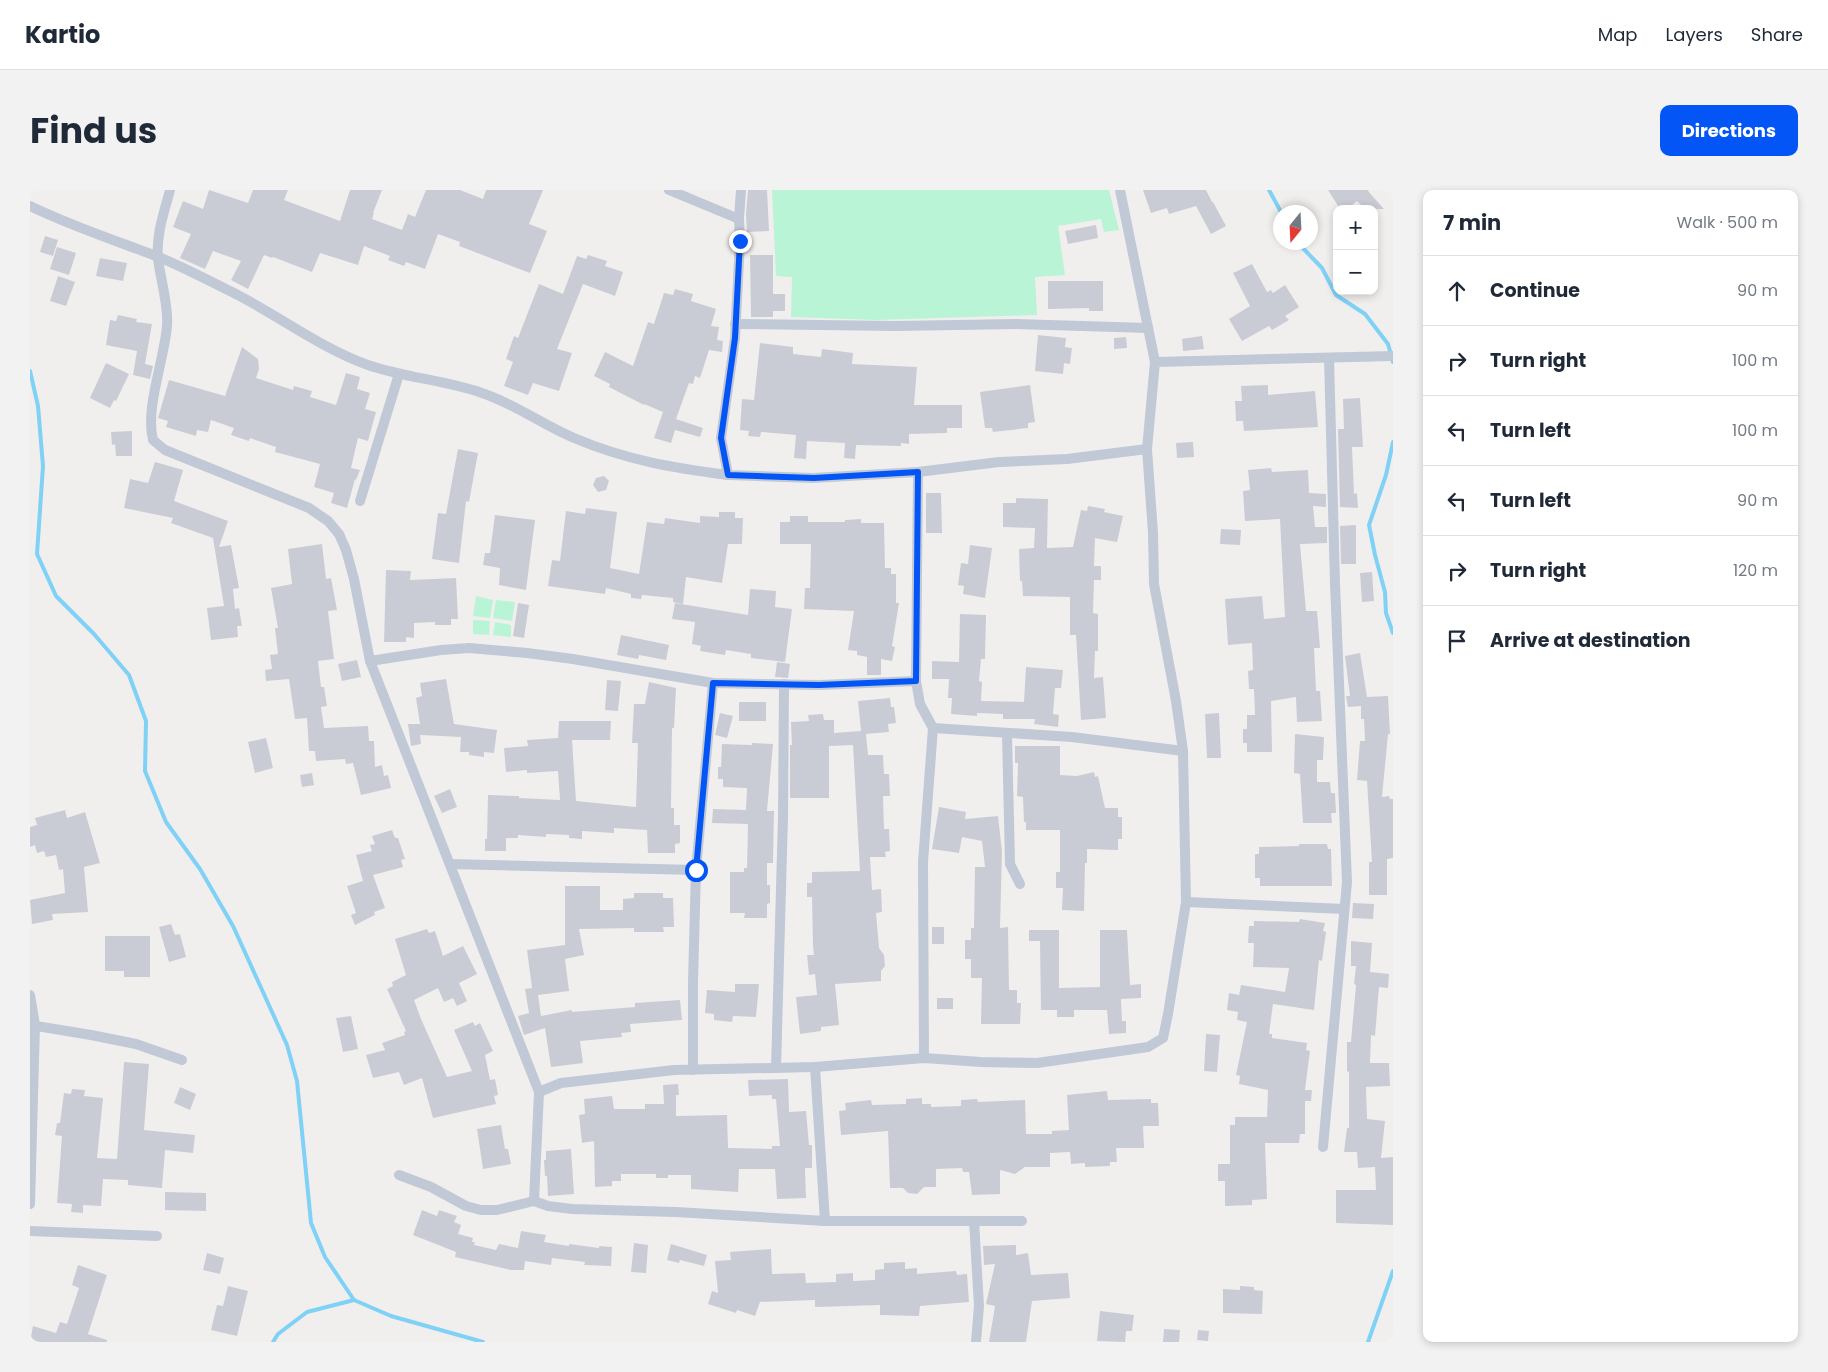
<!DOCTYPE html>
<meta charset="utf-8">
<style>
:root{--surface:#fff;--page:#f2f2f3;--text:#1f2937;--muted:#747a83;--line:#e0e1e3;--accent:#0455f5}
body{margin:0;font-family:Poppins,sans-serif;background:var(--page);color:var(--text)}
.controls{position:absolute;right:15px;top:15px;display:grid;overflow:hidden;border-radius:10px;box-shadow:0 2px 8px #0003}
.controls button{width:45px;height:45px;display:grid;place-items:center;padding:0;border:0;border-bottom:1px solid var(--line);background:var(--surface);color:var(--text);font:25px sans-serif}
.compass{position:absolute;left:1243px;top:15px;width:45px;height:45px;border-radius:50%;background:var(--surface);box-shadow:0 2px 8px #0003;rotate:198deg}
.stop{position:absolute;width:15px;height:15px;margin:-11px;border:4px solid #0455f5;border-radius:50%;background:#fff}
.stop.end{background:#0455f5;border-color:#fff;box-shadow:0 1px 5px #0008}
.list{margin:0;padding:0;list-style:none}
h2{display:flex;justify-content:space-between;align-items:center;height:65px;margin:0;padding:0 20px;font-size:21px}
h2 small{font-size:16px;font-weight:400;color:var(--muted)}
.list li{display:grid;grid-template-columns:32px 1fr auto;gap:15px;align-items:center;box-sizing:border-box;height:70px;padding:0 20px;border-top:1px solid var(--line)}
.list b{display:block;font-size:19px;white-space:nowrap}
.list em{font-size:16px;font-style:normal;color:var(--muted)}
.icon{flex:none;width:28px;height:28px;fill:none;stroke:currentColor;stroke-width:2;stroke-linecap:round;stroke-linejoin:round}
.map{position:relative;flex:none;width:1363px;height:1152px;overflow:hidden;border-radius:10px}
header{display:flex;align-items:center;gap:30px;box-sizing:border-box;height:70px;padding:0 25px;background:var(--surface);border-bottom:1px solid var(--line)}
header strong{font-size:24px}
nav{display:flex;gap:28px;margin-inline-start:auto;font-size:18px}
.intro{display:flex;align-items:center;justify-content:space-between;box-sizing:border-box;height:120px;padding:0 30px}
h1{margin:0;font-size:35px}
.button{padding:12px 22px;border-radius:10px;background:var(--accent);color:#fff;font-size:18px;font-weight:700}
main{display:flex;gap:30px;padding:0 30px}
aside{flex:1;background:var(--surface);border-radius:10px;box-shadow:0 2px 8px #0003}
.map>svg:first-child{display:block}
</style>
<header>
<strong>Kartio</strong>
<nav><a>Map</a><a>Layers</a><a>Share</a></nav>
</header>
<div class="intro"><h1>Find us</h1><a class="button">Directions</a></div>
<main>
<div class="map">
<svg width="1363" height="1152" viewBox="0 0 1363 1152">
<rect width="100%" height="100%" fill="#f1efee"/>
<g fill="#b8f4d5">
<path d="M742 0H1079L1089 40 1074 42 1071 29 1028 36 1035 85 1005 87 1007 125 846 130 761 127 762 87 746 86Z"/>
<path d="M446 406 463 410 460 428 443 426Z"/>
<path d="M466 410 485 412 482 431 463 428Z"/>
<path d="M443 430 460 431 459 445 443 444Z"/>
<path d="M465 432 481 435V447L463 445Z"/>
</g>
<g fill="none" stroke-linecap="round" stroke-linejoin="round">
<g stroke="#80d1f6" stroke-width="4">
<path d="M1239 0 1251 22"/>
<path d="M1267 52 1292 78 1306 105 1335 124 1358 154 1363 172"/>
<path d="M0 181 8 216 13 276 7 364 26 406 64 444 99 485 116 531 115 581 136 632 170 679 203 736 257 855 267 891 281 1033 295 1067 324 1110 361 1126 453 1152"/>
<path d="M1363 252 1356 285 1339 335 1345 365 1355 402 1356 423 1363 443"/>
<path d="M243 1152 248 1144 277 1122 324 1110"/>
<path d="M1338 1152 1363 1081"/>
</g>
</g>
<g fill="#caccd5">
<path d="M179 0 218 13 223 0H258L254 10 310 31 320 0H352L343 23H344L342 29 372 40 378 24 385 27 396 0H430L453 9 456 0H513L499 34 517 41 500 83 429 56 430 52 408 44 395 79 376 72 374 76 358 70 360 66 334 56 328 75 290 63 282 82 243 67 242 68 234 65 218 99 201 90 211 71 183 61 175 79 150 68 161 44 143 37 153 11 173 19Z"/>
<path d="M718 0H737L739 41 717 42 716 24Z"/>
<path d="M1113 0H1176L1182 12H1183L1196 36 1181 44 1166 16 1139 24 1137 18 1121 23Z"/>
<path d="M1298 0H1339L1338 1 1354 19H1335L1327 11 1317 19H1310Z"/>
<path d="M1066 35 1068 48 1038 54 1035 41Z"/>
<path d="M15 46 28 50 23 66 10 62Z"/>
<path d="M27 57 46 63 39 85 20 79Z"/>
<path d="M558 65 577 71 575 76 593 82 585 106 553 94 527 159 542 163 529 201 503 193 498 205 474 196 483 172 476 169 484 146 488 148 509 94 533 104 547 66 556 69Z"/>
<path d="M720 65H743V104H755V121H743V127H721Z"/>
<path d="M70 68 97 73 93 91 66 86Z"/>
<path d="M1222 74 1237 102 1241 100 1243 103 1255 95 1269 117 1255 126 1259 130 1242 140 1239 136 1212 151 1199 129 1220 116 1203 83Z"/>
<path d="M28 86 45 92 36 116 20 111Z"/>
<path d="M1018 91H1073V121H1059V118L1018 119Z"/>
<path d="M645 99 663 104 661 111 686 119 681 136 689 137 687 150 693 151 692 162 679 160 670 188 665 186 663 194 659 193 646 229 673 238 670 247 645 240 641 253 624 248 633 222 614 214V215L579 197 580 194 564 186 575 162 603 176 618 132 624 134 634 103 643 105Z"/>
<path d="M88 125 107 129 106 132 122 134 115 174 123 176 120 189 103 185 107 161 76 155 80 130 86 131Z"/>
<path d="M1008 145 1036 148 1035 157 1042 158 1040 174 1034 173 1033 184 1005 181Z"/>
<path d="M1172 146 1174 159 1153 161 1152 149Z"/>
<path d="M1096 147 1097 158 1084 159V148Z"/>
<path d="M730 153 763 157V164L791 167 792 159 823 163 822 174 887 177 884 215H932V238H917V243L879 244V254L871 253V256L826 255 825 269 814 268 815 253 777 251 776 269 764 268 766 245 731 242 730 247 718 246 719 241 710 240 712 209 724 210Z"/>
<path d="M212 157 228 169 229 179 226 188 263 200 264 196 282 201 280 207 306 215 316 183 330 187 327 199 340 203 335 219 346 222 338 251 328 248 321 278 330 280 326 290 325 289 317 318 301 313 304 303 284 297 290 274 245 262 246 257 220 248 219 251 201 245 204 238 181 230 178 242 167 240 166 246 136 237 138 231 128 228 139 190 195 206Z"/>
<path d="M76 173 99 184 86 211 84 210 80 218 60 208Z"/>
<path d="M1000 195 1005 232 998 233V238L963 242 962 238H955L950 202Z"/>
<path d="M1238 195V205L1285 201 1288 237 1214 241 1213 231H1206L1205 211H1212L1211 196Z"/>
<path d="M1330 208 1333 257H1322L1324 304 1327 303 1328 318 1310 317 1308 239H1314L1313 209Z"/>
<path d="M102 241V266H86L85 254 82 255 81 242Z"/>
<path d="M1163 252 1164 267 1147 268 1146 253Z"/>
<path d="M428 259 448 263 439 312 436 311 429 373 402 369 408 323 416 324Z"/>
<path d="M125 272 153 280 144 311 198 331 189 357 201 355 209 398 203 399 205 419 209 418 212 436H207L208 447 181 450 177 418 194 416 183 348 141 333 143 328 94 318 100 289 118 293Z"/>
<path d="M1241 278 1242 282 1278 280 1279 303 1296 304V317L1283 316 1285 337H1297V353L1270 354 1276 421H1287L1290 458H1284L1286 501H1290L1292 531 1267 532 1266 507 1241 511 1242 562H1217V553H1213V539H1217V525H1225L1224 499H1219L1218 481 1223 480 1222 453 1198 455 1195 409 1232 406 1234 429 1255 427 1250 329 1215 331 1213 301 1220 300 1218 280Z"/>
<path d="M574 286 579 291 576 300 568 302 563 295 566 288Z"/>
<path d="M896 303H911L912 343H896Z"/>
<path d="M986 308 1018 309 1017 358 1043 357 1051 320 1057 321 1058 316 1075 319 1074 322 1093 326 1087 352 1065 348 1064 376H1071V390H1064L1063 423 1068 424V461H1065L1064 488 1073 487 1076 528 1051 530 1046 445H1040V407L993 406 992 391H990L989 359 1004 358 1005 338 973 337V313H986Z"/>
<path d="M556 318 587 322 580 378 609 384 617 332 634 334 635 328 670 333V326L689 327V322H705V328H713L712 354H698L692 393 656 387 653 414 643 412V408L612 405 611 409 601 408V404L576 398 575 404 518 396 522 370 530 371 536 321 555 324Z"/>
<path d="M465 325 505 330 496 400 469 395 470 378 453 375 455 363H460Z"/>
<path d="M760 326H778V332H815V330L831 329V333H854L855 378H861V384H866V413H869L862 456 865 457 862 471 851 469V485H837V467L827 465V461L818 460 824 421 774 419 775 398H780L781 354H750V332H760Z"/>
<path d="M1326 335V374H1311L1310 336Z"/>
<path d="M1191 339 1211 340 1210 355 1190 354Z"/>
<path d="M292 354 296 389 301 388 307 420 298 421 304 469 288 471 291 497H294L297 516 291 517 294 538 338 536 339 551H344L345 577 352 575 354 586 358 585 361 598 331 605 323 573 316 574 315 569 286 571 285 561H279L277 528 265 529 259 489 236 491 235 480 242 479 240 465 248 464 245 438H248L241 398 262 394 258 359Z"/>
<path d="M940 355 962 358 955 408 933 404 934 396 928 395 931 373 938 374Z"/>
<path d="M356 380 381 381 380 390 426 388 428 429H421V435H405V432L384 433V448L376 447V452H354Z"/>
<path d="M1342 382 1344 411 1332 412 1330 383Z"/>
<path d="M720 399 746 401 745 417 762 419 755 472 721 468V464L696 460 695 465 670 461 671 456 662 454 665 432 642 429 645 413 718 425Z"/>
<path d="M488 413 499 415 494 448 483 446Z"/>
<path d="M930 424 956 425 955 469H951L949 491 952 492 951 511 994 512 996 477 1033 480 1031 498H1025L1023 524 1029 525 1028 537 1004 534 1005 529H973V524L947 523V526L921 524 922 508H918L919 489H902V471L929 472Z"/>
<path d="M591 445 639 455 636 470 609 465 608 469 587 465Z"/>
<path d="M1330 463 1337 507 1358 506 1360 544H1358L1352 607 1359 606 1360 609H1363V668L1357 669V705H1339V672H1342L1337 591 1327 590 1330 551H1335L1334 529H1331V516L1318 517 1316 506H1320L1315 466Z"/>
<path d="M327 470 331 487 312 491 308 474Z"/>
<path d="M747 472 760 474 758 488 745 487Z"/>
<path d="M416 489 424 534 467 540 464 563 454 562V567L439 565V562H430L431 547 390 545 391 554 381 556 378 534H390L386 508 392 506 390 493Z"/>
<path d="M577 490 591 491 588 521 575 520Z"/>
<path d="M619 492 646 498 644 538H642L641 618H644V635H650V653L645 654V663H618L617 640 584 638V643L552 641V649L539 648V645L516 644V647L488 645V648H476V661H455V649H457L458 605 489 606V608L530 610 528 581 497 583V580L476 582 474 558 498 556 497 550 528 548 529 531H581L580 550H542L546 611 606 617 608 553H602L604 514H615Z"/>
<path d="M860 508 861 517H864L866 533 858 534 859 542 836 544 838 565H853L854 584H859L860 606H853L854 639H859L860 661 855 662 856 667H840L842 700 851 699 852 722 846 723 849 758 854 765 855 776 851 781V791L805 794 809 835 791 837V841L770 844 766 807 787 805 785 784 779 785 777 765H784L783 756 782 707H777V693H782V682L830 681 823 555 799 556V608H760V555H762L761 532 779 531 778 525 793 524 794 530H804V543L831 541 828 511Z"/>
<rect x="709" y="512" width="27" height="19"/>
<path d="M690 523 703 526 697 548 685 545Z"/>
<path d="M1189 523 1191 568H1177L1175 524Z"/>
<path d="M1265 544 1294 547 1293 570H1287V592H1300L1301 603H1305L1306 623H1301L1302 633H1273L1270 584 1264 583Z"/>
<path d="M236 548 243 578 225 583 218 552Z"/>
<path d="M722 553 743 554 737 621H744L743 673H737V695H740V713L737 714V728H714L715 723H700V682H714V678H717L718 634 682 633 683 619 716 620 717 598 693 597V589H688V577H691L692 554 722 555Z"/>
<path d="M985 556H1030V585L1047 586 1064 582 1065 587 1068 586 1075 618H1088V627H1092V649H1088V660L1057 659V673H1055L1054 721 1032 720 1033 698H1026V682H1030V640H996V632H994L993 607 987 606 988 573H985Z"/>
<path d="M282 583 284 595 272 597 270 585Z"/>
<path d="M420 599 427 617 412 623 404 606Z"/>
<path d="M909 617 936 622 935 629 968 626 972 661 970 738 978 737 979 800H987V813H991L990 834H951L952 788H941V769H935V750H941V738H944L945 677H955L952 651 932 647 929 663 902 659Z"/>
<path d="M35 620 37 628 55 622 70 673 54 677 58 722 22 724 23 730 2 734 0 710 35 703 33 679 29 680 26 665 16 667 14 661 7 663 5 655 0 657V637L7 635 5 628Z"/>
<path d="M362 640 365 648H368L375 669 371 670 373 677 343 685 355 718 344 722 345 725 325 735 321 725 326 723 317 696 333 691 326 665 342 661 340 655 345 654 342 646Z"/>
<path d="M1269 654H1297L1298 659H1301L1302 696H1230V688H1225V664H1229V657L1269 656Z"/>
<path d="M535 696H570V720H593V709L604 708V703H633V708H643L644 737H633L634 742H604V738L549 739 554 765 535 769 539 801 508 805 511 826 542 820V822L605 817V813L650 810 652 830 600 834 601 842 591 843 592 847 550 851 553 873 521 877 515 838 494 845 488 826 499 823 495 799 502 798 497 760 535 755Z"/>
<path d="M1323 713 1344 714 1343 729 1322 728Z"/>
<path d="M1270 729 1295 733 1293 741 1296 742 1292 771 1289 770 1284 820 1243 814 1239 844H1242V848L1277 853 1276 860 1280 861 1275 900H1282L1281 911H1275V944H1270L1269 953H1235L1237 1009 1222 1010V1015L1195 1016V991H1188V974H1200V935H1205V927H1237L1238 900 1209 894 1210 886 1206 885 1217 832 1207 830 1208 822 1197 820 1199 803 1209 805 1211 795 1255 802 1259 778 1223 777 1224 753H1218L1219 736H1224V731L1269 732Z"/>
<path d="M141 734 145 745 150 744 156 767 139 772 129 737Z"/>
<rect x="902" y="737" width="12" height="17"/>
<path d="M397 739 399 743 405 741 413 766 433 756 447 784 429 793 437 811 427 816 423 808 414 812 408 798 384 810 391 829 417 887 442 881 424 840 443 832 445 836 450 833 463 861 455 865 460 890 465 889 468 905 464 906 466 914 403 928 392 888 374 895 369 882 343 888 336 865 355 860 352 853 375 845 374 842 376 841 357 799 363 796 362 792 376 785 365 749Z"/>
<path d="M999 740H1029V798L1070 797V740H1097L1100 795 1111 794V808L1091 809 1092 831H1096V843L1079 844 1077 820H1044V827H1027V820H1011L1010 751H999Z"/>
<path d="M75 746H120V787H94V781H75Z"/>
<path d="M1321 751 1342 753 1340 782 1359 784 1358 798 1349 797 1345 846 1341 845 1340 873H1359L1360 896 1336 897 1337 929 1355 931 1351 968 1363 967V1035L1306 1033V1000H1346L1345 977 1328 978 1327 962H1314L1317 938H1319V882L1317 881V852H1321L1326 795 1324 794 1326 776H1321Z"/>
<path d="M705 794H729L726 827 703 826 702 832 684 830V824L675 823 677 800 705 802Z"/>
<rect x="907" y="808" width="16" height="11"/>
<path d="M321 826 328 859 313 862 306 828Z"/>
<path d="M1176 844 1190 845 1187 882 1174 881Z"/>
<path d="M94 872 119 874 114 940 165 945 163 963 135 960 132 998 98 995V990L73 989 71 1016 53 1015V1023L41 1022 42 1014 27 1013 32 946 25 945 27 933H30L34 903 41 904 42 899 55 900 54 906 73 908 67 968 87 969Z"/>
<path d="M758 889 759 922 776 921 779 955H782V978H775L776 1008 747 1009 745 979H709L708 1002 661 999V985H638V988H626V984H591V991H582V996L565 997 564 951 552 953 549 925 555 924 554 909 582 906 584 919H615V914H634L633 895 648 894 649 905H646V926L697 925 698 958 742 959V956H750L746 909H742V905L719 906 718 890Z"/>
<path d="M150 897 166 904 160 920 144 913Z"/>
<path d="M1077 901 1078 910 1121 909V913H1128L1129 936H1113L1114 958H1086L1087 972H1080V976L1055 977V973L1041 974 1040 962 1020 963V977H995L985 984 970 980V1004L942 1005 939 982H933L932 978 906 979V997H894L887 1004 878 1003 873 998H860L858 941 811 945 809 921 816 920 815 913 841 910 842 915 876 914V909L892 908V914H901V917L931 916V910L947 909 948 912 995 910 996 944H1022V941L1039 940 1037 905Z"/>
<path d="M471 935 475 959H478L481 974 453 979 447 939Z"/>
<path d="M541 959 544 1004 518 1006 517 986H515L514 970H516V961Z"/>
<path d="M135 1002 176 1003V1021L135 1020Z"/>
<path d="M392 1020 407 1026 409 1020 427 1026 424 1032 431 1035 428 1044 443 1048 442 1052H445L444 1055 466 1060 469 1054 488 1058 491 1041 516 1045 514 1052 539 1056V1054L569 1058V1056L582 1057 581 1076 554 1075 555 1072 522 1068 521 1075 495 1071 494 1080H481L425 1067 426 1062 383 1045Z"/>
<path d="M604 1053 618 1055 616 1083 601 1082Z"/>
<path d="M641 1054 677 1065 674 1076 650 1070 649 1073 637 1070Z"/>
<path d="M986 1055V1065L998 1063 1001 1085 1038 1083 1040 1108 1002 1111 996 1152H959L965 1116 956 1114 965 1074 954 1075 953 1056Z"/>
<path d="M741 1059 742 1084 775 1083 776 1093 806 1092V1084L823 1083V1091L845 1090V1080L854 1079V1073L875 1072V1079L887 1078V1084L926 1081 927 1085 937 1084 939 1112 890 1116 889 1126 850 1125V1115L785 1117V1110L730 1112 725 1126 707 1120 706 1123 678 1114 682 1101 688 1103 685 1071 701 1070 700 1062Z"/>
<path d="M177 1063 194 1068 190 1084 173 1080Z"/>
<path d="M48 1075 77 1085 58 1144 77 1150V1152H0L3 1136 26 1143 30 1132 37 1134 49 1098 42 1095Z"/>
<path d="M198 1096 218 1101 207 1146 181 1140 187 1115 193 1116Z"/>
<path d="M1210 1096 1224 1097V1100L1233 1101 1232 1124 1193 1123V1099L1210 1100Z"/>
<path d="M1070 1121 1104 1125 1102 1141H1096L1095 1152 1067 1151Z"/>
<path d="M1134 1139 1150 1140 1149 1152H1133Z"/>
<path d="M1168 1140 1179 1141 1178 1151 1167 1150Z"/>
</g>
<g fill="none" stroke-linecap="round" stroke-linejoin="round">
<g stroke="#c0c9d5" stroke-width="10">
<path d="M140 0C134 23 126 44 128 68 130 88 139 116 137 136 134 171 115 218 123 250L135 260 279 318 298 331 309 344 316 360 324 389 340 471 509 902"/>
<path d="M639 0 709 29 710 51 705 148 691 248 698 285 783 288 888 282 969 272 1037 269 1117 259"/>
<path d="M1090 0 1125 172"/>
<path d="M0 16C41 36 84 50 126 66 152 76 177 90 202 102 248 125 290 158 338 175 375 188 416 190 452 203 485 214 513 235 544 248 596 270 643 278 698 285"/>
<path d="M709 29 711 0"/>
<path d="M705 134 866 136 986 134 1118 138"/>
<path d="M888 282 886 491 890 514 903 538 893 672 894 868"/>
<path d="M330 311 369 184"/>
<path d="M340 471 411 460 439 458 497 463 543 469 683 493 789 495 886 491"/>
<path d="M903 538 1042 547 1153 561"/>
<path d="M977 543 980 674 990 694"/>
<path d="M420 674 666 680"/>
<path d="M1156 712 1314 719"/>
<path d="M0 805 5 835 0 1014"/>
<path d="M0 835 61 845 106 854 152 870"/>
<path d="M785 877 795 1031"/>
<path d="M746 878 753 626 754 494"/>
<path d="M663 880V792L666 680 683 493"/>
<path d="M1293 957 1317 692 1305 393 1299 168"/>
<path d="M369 985 401 997 436 1016 451 1020H467L504 1011 518 1016 542 1019 646 1022 795 1031H992"/>
<path d="M504 1011 509 902 531 893 644 880 785 877 894 868 951 872 1007 873 1118 857 1133 848 1138 824 1156 712 1153 561 1146 511 1124 394 1123 343 1117 259 1125 172 1363 166"/>
<path d="M944 1031 949 1116 946 1152"/>
<path d="M0 1041 127 1046"/>
</g>
</g>
<g fill="none" stroke-linecap="round" stroke-linejoin="round">
<path stroke="#0455f5" stroke-width="6" d="M666 680 683 493 789 495 886 491 888 282 784 288 698 285 691 248 705 148 710 51"/>
</g>
</svg>
<div class="controls">
<button>+</button>
<button>−</button>
</div>
<svg class="compass" viewBox="-18 -18 36 36"><path d="M0-13l5 13h-10z" fill="#e53935"/><path d="M0 13l5-13h-10z" fill="#747a83"/></svg>
<div class="stop" style="left:666px;top:680px"></div>
<div class="stop end" style="left:710px;top:51px"></div>
</div>
<aside>
<h2>7 min<small>Walk · 500 m</small></h2>
<ul class="list">
<li><svg class="icon" aria-label="ahead" viewBox="0 0 24 24"><path d="M12 20V5M6 11l6-6 6 6"/></svg><div><b>Continue</b></div><em>90 m</em></li>
<li><svg class="icon" aria-label="right" viewBox="0 0 24 24"><path d="M7 20v-9h11M14 6l5 5-5 5"/></svg><div><b>Turn right</b></div><em>100 m</em></li>
<li><svg class="icon" aria-label="left" viewBox="0 0 24 24"><path d="M17 20v-9H6M10 6l-5 5 5 5"/></svg><div><b>Turn left</b></div><em>100 m</em></li>
<li><svg class="icon" aria-label="left" viewBox="0 0 24 24"><path d="M17 20v-9H6M10 6l-5 5 5 5"/></svg><div><b>Turn left</b></div><em>90 m</em></li>
<li><svg class="icon" aria-label="right" viewBox="0 0 24 24"><path d="M7 20v-9h11M14 6l5 5-5 5"/></svg><div><b>Turn right</b></div><em>120 m</em></li>
<li><svg class="icon" aria-label="arrive" viewBox="0 0 24 24"><path d="M6 21V4h12l-3 4 3 4H6"/></svg><div><b>Arrive at destination</b></div></li>
</ul>
</aside>
</main>
